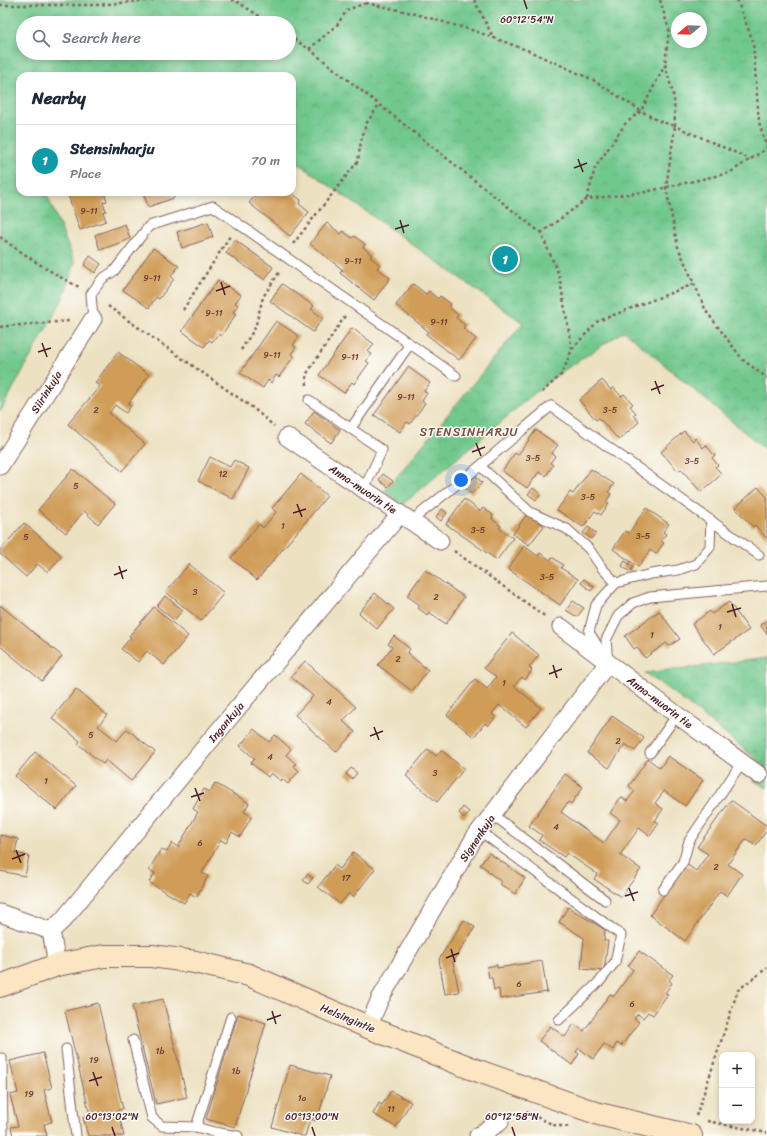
<!DOCTYPE html>
<meta charset="utf-8">
<style>
:root{--surface:#fff;--page:#f2f2f3;--text:#1f2937;--muted:#747a83;--line:#e0e1e3;--accent:#111827}
body{margin:0;font-family:Sriracha,sans-serif;background:var(--page);color:var(--text)}
.controls{position:absolute;right:12px;bottom:12px;display:grid;overflow:hidden;border-radius:8px;box-shadow:0 2px 6px #0003}
.controls button{width:36px;height:36px;display:grid;place-items:center;padding:0;border:0;border-bottom:1px solid var(--line);background:var(--surface);color:var(--text);font:20px sans-serif}
.compass{position:absolute;left:671px;top:12px;width:36px;height:36px;border-radius:50%;background:var(--surface);box-shadow:0 2px 6px #0003;rotate:251deg}
.you{position:absolute;left:461px;top:480px;width:14px;height:14px;margin:-10px;border:3px solid #fff;border-radius:50%;background:#1a73e8;box-shadow:0 0 0 6px #1a73e833}
.badge{display:grid;place-items:center;width:26px;height:26px;border-radius:50%;background:var(--accent);color:#fff;font-size:13px;font-weight:700}
.pin{position:absolute;translate:-50% -50%;border:2px solid #fff;box-shadow:0 1px 4px #0006}
.list{margin:0;padding:0;list-style:none}
h2{display:flex;justify-content:space-between;align-items:center;height:52px;margin:0;padding:0 16px;font-size:17px}
h2 small{font-size:13px;font-weight:400;color:var(--muted)}
.list li{display:grid;grid-template-columns:26px 1fr auto;gap:12px;align-items:center;box-sizing:border-box;height:72px;padding:0 16px;border-top:1px solid var(--line)}
.list b{display:block;font-size:15px;white-space:nowrap}
.list p{margin:0;font-size:13px;white-space:nowrap;color:var(--muted)}
.list em{font-size:13px;font-style:normal;color:var(--muted)}
.icon{flex:none;width:22px;height:22px;fill:none;stroke:currentColor;stroke-width:2;stroke-linecap:round;stroke-linejoin:round}
.map{position:relative;flex:none;width:767px;height:1136px;overflow:hidden}
.search{position:absolute;background:var(--surface);box-shadow:0 2px 6px #0003;left:16px;top:16px;width:280px;height:44px;display:flex;align-items:center;gap:10px;box-sizing:border-box;padding:0 14px;border-radius:22px;color:var(--muted);font-size:15px}
.panel{position:absolute;background:var(--surface);box-shadow:0 2px 6px #0003;left:16px;top:72px;width:280px;height:124px;border-radius:12px}
.map>svg:first-child{display:block}
</style>
<div class="map">
<svg width="767" height="1136" viewBox="0 0 767 1136">
<defs>
<pattern id="park-crowns" width="20" height="18" patternUnits="userSpaceOnUse"><rect width="20" height="18" fill="#71c88d"/><path d="M2 6a3 3 0 1 1 6 0M12 15a3 3 0 1 1 6 0" fill="none" stroke="#63ab7a"/></pattern>
</defs>
<rect width="100%" height="100%" fill="#fdfcf7"/>
<filter id="ink" filterUnits="userSpaceOnUse"><feTurbulence type="fractalNoise" baseFrequency=".025" numOctaves="2"/><feDisplacementMap in="SourceGraphic" scale="8" xChannelSelector="R" yChannelSelector="G"/><feConvolveMatrix kernelMatrix="1 2 1 2 8 2 1 2 1" color-interpolation-filters="sRGB"/></filter>
<filter id="wash" filterUnits="userSpaceOnUse"><feTurbulence type="fractalNoise" baseFrequency=".012" numOctaves="4" result="noise"/><feDisplacementMap in="SourceGraphic" scale="16" xChannelSelector="R" yChannelSelector="G"/><feGaussianBlur stdDeviation="0.9" result="paint"/><feColorMatrix in="noise" values="0 0 0 0 0 0 0 0 0 0 0 0 0 0 0 0 0 1.4 0 .05"/><feComposite in="paint" operator="in"/></filter>
<g filter="url(#wash)">
<rect width="100%" height="100%" fill="#ece1c1"/>
<g fill="url(#park-crowns)" stroke="#5e745c" fill-rule="evenodd">
<path d="M0 0H767V451L624 331 554 377 402 505 385 491 523 323 292 159V76H20V192H46L75 263 62 300 0 412ZM677 18H701V42H677ZM23 23H289V53H23Z"/>
<path d="M767 658V788L754 781 765 766 675 694 645 673Z"/>
</g>
<g id="blocks">
<g fill="#d09d59">
<path d="M67 192H104L107 201 103 202 106 211 103 212 106 221 80 230Z"/>
<path d="M143 192H172L174 198 148 207Z"/>
<path d="M258 192H290L301 200 299 204 309 212 290 236 249 203Z"/>
<path d="M208 222 213 237 182 248 177 232Z"/>
<path d="M327 223 341 234 343 231 352 238 354 236 365 244 363 247 372 255 370 257 380 265 377 268 390 278 374 300 340 273 343 270 310 244Z"/>
<path d="M125 224 130 239 100 250 95 235Z"/>
<path d="M235 240 273 267 265 280 226 253Z"/>
<path d="M153 248 179 266 171 276 174 279 159 299 156 297 149 308 123 290Z"/>
<path d="M90 256 101 264 95 273 84 265Z"/>
<path d="M218 280 241 295 235 303 238 305 233 312 236 314 221 336 218 334 212 342 209 340 204 347 182 331Z"/>
<path d="M282 284 314 306 311 309 323 318 313 332 270 301Z"/>
<path d="M413 284 426 294 429 291 438 299 440 296 451 304 449 307 458 315 456 318 465 325 463 328 476 339 459 360 426 334 428 331 396 305Z"/>
<path d="M276 321 299 336 293 345 296 347 291 354 294 356 279 377 276 375 271 383 268 380 263 388 240 373Z"/>
<path d="M352 328 374 344 368 352 372 354 366 361 369 363 354 384 352 382 344 393 319 375Z"/>
<path d="M118 352 149 375 128 404 131 406 126 413 115 405 109 413 145 444 122 471 68 424 100 386 95 383Z"/>
<path d="M408 367 430 383 424 391 427 393 422 401 425 403 410 424 407 422 400 432 374 415Z"/>
<path d="M602 380 611 390 613 387 621 396 624 394 632 403 633 404 630 406 636 413 633 415 639 422 619 440 599 418 596 420 579 400Z"/>
<path d="M314 411 340 430 331 443 305 424Z"/>
<path d="M536 430 558 445 552 453 555 456 550 463 553 465 546 476 539 472 527 488 502 471 515 453 518 455Z"/>
<path d="M684 431 693 441 695 438 703 448 706 445 714 455H715L712 458 718 465 715 467 722 474 701 492 681 469 678 471 661 452Z"/>
<path d="M210 457 230 467 234 460 249 468 233 499 198 481Z"/>
<path d="M73 469 115 504 98 524 84 511 66 533 38 510Z"/>
<path d="M591 469 614 484 608 492 611 494 606 502 609 504 608 505 601 515 595 511 583 527 557 510 570 492 573 494Z"/>
<path d="M301 474 327 496 257 580 231 558 259 524 263 528 276 512 272 508Z"/>
<path d="M383 474 393 481 388 487 379 480Z"/>
<path d="M476 476 482 483 471 494 464 487Z"/>
<path d="M758 487 767 497V539L755 525 753 527 735 508Z"/>
<path d="M533 488 541 494 536 500 528 494Z"/>
<path d="M464 499 480 511 483 508 493 515 492 519 501 526 499 528 513 538 497 560 446 524Z"/>
<path d="M646 508 669 524 663 532 666 534 661 541 664 543 663 544 656 554 650 550 638 567 613 549 625 531 629 533Z"/>
<path d="M442 509 447 513 441 521 436 517Z"/>
<path d="M527 514 544 526 529 545 513 534Z"/>
<path d="M24 523 62 556 48 572 37 564 26 577 0 554V550Z"/>
<path d="M588 527 596 533 591 539 583 533Z"/>
<path d="M524 546 538 556 540 553 550 560 552 557 563 565 561 568 578 579 560 605 508 569Z"/>
<path d="M625 561 633 567 630 572 622 566Z"/>
<path d="M189 564 224 593 201 621 166 592Z"/>
<path d="M425 570 464 597 446 624 429 612 427 615 418 608 420 605 407 596Z"/>
<path d="M584 579 594 587 591 591 581 583Z"/>
<path d="M375 593 394 609 377 629 359 613Z"/>
<path d="M165 596 183 610 174 620 157 606Z"/>
<path d="M573 601 584 608 577 617 566 610Z"/>
<path d="M729 602 749 630 714 654 692 624 710 611 712 614Z"/>
<path d="M0 605 62 656 42 681 0 646Z"/>
<path d="M154 607 188 636 164 665 147 651 138 662 121 649 131 637 129 636Z"/>
<path d="M659 611 680 639 669 646 666 643 645 658 637 647 634 649 625 636Z"/>
<path d="M767 620V634L760 625Z"/>
<path d="M512 633 539 655 529 667 532 670 525 680 522 677 514 686 541 708 526 727 499 705 492 714 496 717 488 726 485 723 474 737 447 715 475 679 487 689 496 677 484 668Z"/>
<path d="M394 636 410 649 407 653 428 670 412 691 378 665 392 647 388 644Z"/>
<path d="M305 661 356 707 343 721 355 732 336 752 295 715 313 696 291 677Z"/>
<path d="M76 689 107 715 98 726 117 741 127 729 155 752 131 781 106 760 103 764 78 744 80 741 52 718Z"/>
<path d="M612 716 644 738 635 751 625 744 609 768 587 753Z"/>
<path d="M254 729 269 742 275 735 291 749 286 755 296 764 294 766 299 771 288 784 282 779 281 781 271 773 268 777 251 763 255 759 240 746Z"/>
<path d="M428 749 436 756 441 750 464 769 437 802 406 776Z"/>
<path d="M35 752 76 786 57 810 15 776Z"/>
<path d="M668 756 703 780 685 806 664 791 655 803 663 809 655 821 659 823 650 836 639 828 620 855 641 869 621 897 594 879 597 874 567 853 564 857 539 840 542 835 529 826 565 774 583 787 571 804 568 802 561 812 604 843 620 820 610 813 621 797 627 801 635 791 629 786 648 759 660 768Z"/>
<path d="M351 768 357 773 352 779 346 774Z"/>
<path d="M215 783 249 803 244 812 252 816 240 837 232 832 226 843 221 840 202 873 208 876 196 897 190 893 184 903 149 882 155 873 149 870 161 849 167 852 172 843 178 847 198 812 193 809 204 789 210 792Z"/>
<path d="M731 800 767 826V830L756 845 746 839 728 864 742 874 727 896 720 891 685 941 650 915 686 864 696 871 708 854 697 847Z"/>
<path d="M463 807 469 812 464 818 459 813Z"/>
<path d="M0 835 18 839 15 853 29 856 25 876 0 871Z"/>
<path d="M353 852 375 869 353 897 349 893 340 904 318 887 335 865 340 869Z"/>
<path d="M489 853 525 878 515 894 500 884 502 882 487 871 488 870 480 865Z"/>
<path d="M307 874 313 878 308 884 303 880Z"/>
<path d="M568 907 605 930 604 941H608L604 971 581 969 584 938 559 922Z"/>
<path d="M464 920 475 927 453 962 459 992 445 994 439 959Z"/>
<path d="M639 951 673 975 669 980 672 983 665 993 668 994 653 1015 648 1012 643 1018 638 1014 634 1019 639 1022 621 1046 617 1043 613 1050 604 1044 593 1059 579 1048 576 1052 579 1054 572 1065 539 1041 550 1026 565 1037 574 1024 584 1031 610 994 614 996 633 970 628 966Z"/>
<path d="M542 961 547 992 500 999 499 989 494 990 492 978H489L487 967 497 965V968Z"/>
<path d="M163 999 187 1097 156 1104 132 1006Z"/>
<path d="M98 1003 123 1109 118 1110 124 1136H88L83 1117 90 1115 65 1011Z"/>
<path d="M238 1014 266 1023 235 1127 206 1119Z"/>
<path d="M43 1053 52 1088 44 1090 52 1122 44 1124 47 1136H13L11 1127 18 1126 10 1095 18 1093 10 1061Z"/>
<path d="M290 1065 330 1076 317 1121 310 1119 305 1136H302L272 1127Z"/>
<path d="M391 1091 411 1102 396 1127 373 1114 379 1103 382 1105Z"/>
</g>
</g>
</g>
<g filter="url(#ink)">
<use href="#blocks" fill-opacity="0" stroke="#836360" stroke-width="1"/>
<g fill="none" stroke-linecap="round" stroke-linejoin="round">
<defs>
<g id="service">
<path d="M93 319 91 294 102 279 114 271 149 226 213 206 456 376"/>
<path d="M309 400 382 450 364 489"/>
<path d="M351 428 410 344"/>
<path d="M480 466 530 512 567 529 589 549 602 568 616 583 651 574 678 570 696 564 710 547 711 520"/>
<path d="M411 521 480 466 551 406 759 555"/>
<path d="M602 653 589 632 596 605 616 583"/>
<path d="M608 663 606 640 618 616 633 603 650 597 767 586"/>
<path d="M650 753 677 715"/>
<path d="M492 814 605 900"/>
<path d="M480 831 621 935 615 962 600 981 559 1020"/>
<path d="M663 890 683 862 689 841 742 762"/>
<path d="M133 1040 152 1118 162 1126 196 1127 214 1132 238 1136"/>
<path d="M66 1049 76 1136"/>
<path d="M2 1058 3 1136"/>
<path d="M196 1127 231 1017"/>
</g>
<g id="minor">
<path d="M287 437 440 541"/>
<path d="M0 466 93 319"/>
<path d="M561 627 677 715 759 775"/>
<path d="M0 913 51 931 57 965"/>
<path d="M51 931 63 920 210 741 400 514"/>
<path d="M368 1027 380 999 475 837 608 663"/>
<path d="M478 1136 500 1122"/>
</g>
<path id="secondary" d="M0 986 57 965 104 956H152L195 962 249 975 368 1027 473 1069 599 1114 691 1136"/>
</defs>
<use href="#service" stroke="#836360" stroke-width="11"/>
<use href="#minor" stroke="#836360" stroke-width="19"/>
<use href="#secondary" stroke="#836360" stroke-width="24"/>
<g stroke="#836360" stroke-width="2.5" stroke-dasharray="3 3" stroke-linecap="butt">
<path d="M231 0 236 1 270 23"/>
<path d="M474 0 493 37"/>
<path d="M660 0 669 30 665 64 674 98 675 126 750 159"/>
<path d="M737 0 753 41 759 122 767 149"/>
<path d="M366 3 412 13 475 31 529 51 593 80 641 111 659 121 675 126 666 188 678 247 706 311 743 360 767 378"/>
<path d="M0 5H97L155 0"/>
<path d="M289 36 309 49 541 233 559 275 572 349 562 374 540 394"/>
<path d="M309 49 337 25 347 10 366 3V0"/>
<path d="M587 199 595 168 625 124 641 111 665 65"/>
<path d="M541 233 587 199 645 192 729 173 766 149"/>
<path d="M0 237C25 255 51 273 79 287"/>
<path d="M293 244 358 161 361 141 366 124 379 105"/>
<path d="M108 306 153 338 253 408 274 426"/>
<path d="M183 310 230 236"/>
<path d="M0 327 7 326 70 321"/>
<path d="M572 349 598 321 694 284"/>
<path d="M241 350 255 328 263 297 280 271"/>
<path d="M307 385 306 375 345 316"/>
<path d="M454 551 546 617"/>
<path d="M526 1112 554 1125 568 1127"/>
<path d="M696 1116 707 1084 738 990 767 968"/>
<path d="M707 1121 767 1133"/>
</g>
<use href="#service" stroke="#fff" stroke-width="9"/>
<use href="#minor" stroke="#fff" stroke-width="17"/>
<use href="#secondary" stroke="#fbe6c4" stroke-width="22"/>
</g>
</g>
<path fill="none" stroke="#4a1f2b" stroke-width="1.5" d="M524 0 527 9M578 159 583 172M574 168 587 163M400 220 404 233M395 229 409 225M221 282 225 295M216 291 230 286M42 343 47 357M38 352 51 348M655 381 660 394M651 390 664 385M476 443 481 456M472 452 485 447M297 504 302 517M293 513 306 509M119 566 123 579M114 575 127 570M732 604 736 617M727 612 741 608M553 665 557 678M549 674 562 669M374 727 379 740M370 736 383 731M195 788 200 801M191 797 204 793M16 850 21 863M12 859 25 854M629 888 634 901M625 896 638 892M451 949 455 962M446 958 459 953M272 1011 276 1024M267 1020 281 1015M93 1072 98 1086M89 1081 102 1077M112 1127 115 1136M312 1127 315 1136M512 1127 515 1136"/>
<g text-anchor="middle" stroke-width="3" stroke-linejoin="round" paint-order="stroke">
<g font-size="9" fill="#6c3e36">
<text x="89" y="214">9-11</text>
<text x="353" y="264">9-11</text>
<text x="152" y="281">9-11</text>
<text x="214" y="316">9-11</text>
<text x="439" y="325">9-11</text>
<text x="272" y="358">9-11</text>
<text x="350" y="360">9-11</text>
<text x="406" y="400">9-11</text>
<text x="96" y="413">2</text>
<text x="610" y="413">3-5</text>
<text x="533" y="461">3-5</text>
<text x="692" y="464">3-5</text>
<text x="223" y="477">12</text>
<text x="76" y="489">5</text>
<text x="588" y="500">3-5</text>
<text x="283" y="529">1</text>
<text x="478" y="533">3-5</text>
<text x="643" y="539">3-5</text>
<text x="26" y="540">5</text>
<text x="547" y="580">3-5</text>
<text x="195" y="595">3</text>
<text x="436" y="600">2</text>
<text x="720" y="630">1</text>
<text x="652" y="638">1</text>
<text x="398" y="662">2</text>
<text x="504" y="686">1</text>
<text x="329" y="705">4</text>
<text x="91" y="738">5</text>
<text x="618" y="744">2</text>
<text x="270" y="760">4</text>
<text x="435" y="776">3</text>
<text x="46" y="784">1</text>
<text x="556" y="830">4</text>
<text x="200" y="846">6</text>
<text x="716" y="870">2</text>
<text x="346" y="881">17</text>
<text x="519" y="987">6</text>
<text x="632" y="1007">6</text>
<text x="160" y="1054">1b</text>
<text x="94" y="1063">19</text>
<text x="236" y="1074">1b</text>
<text x="29" y="1097">19</text>
<text x="302" y="1101">1a</text>
<text x="391" y="1112">11</text>
</g>
<g font-size="11" fill="#4a1f2b" stroke="#fdfcf7">
<text transform="translate(46 392) rotate(-58)" y="4">Siirinkuja</text>
<text transform="translate(363 489) rotate(34)" y="4">Anna-muorin tie</text>
<text transform="translate(660 702) rotate(37)" y="4">Anna-muorin tie</text>
<text transform="translate(226 722) rotate(-50)" y="4">Ingankuja</text>
<text transform="translate(477 838) rotate(-56)" y="4">Signenkuja</text>
<text transform="translate(348 1018) rotate(23)" y="4">Helsingintie</text>
</g>
<g font-size="12" letter-spacing="1" fill="#794b3b" stroke="#fdfcf7">
<text x="469" y="436">STENSINHARJU</text>
</g>
</g>
<g font-size="10" text-anchor="middle" fill="#4a1f2b" stroke="#fdfcf7" stroke-width="3" stroke-linejoin="round" paint-order="stroke">
<text x="527" y="23">60°12'54"N</text>
<text x="112" y="1120">60°13'02"N</text>
<text x="312" y="1120">60°13'00"N</text>
<text x="512" y="1120">60°12'58"N</text>
</g>
</svg>
<div class="controls">
<button>+</button>
<button>−</button>
</div>
<svg class="compass" viewBox="-18 -18 36 36"><path d="M0-13l5 13h-10z" fill="#e53935"/><path d="M0 13l5-13h-10z" fill="#747a83"/></svg>
<div class="you"></div>
<div class="pin badge" style="left:505px;top:259px;background:#0f9aa8">1</div>
<div class="search"><svg class="icon" aria-label="search" viewBox="0 0 24 24"><circle cx="10" cy="10" r="6"/><path d="M15 15l6 6"/></svg>Search here</div>
<section class="panel">
<h2>Nearby<small></small></h2>
<ul class="list">
<li><span class="badge" style="background:#0f9aa8">1</span><div><b>Stensinharju</b><p>Place</p></div><em>70 m</em></li>
</ul>
</section>
</div>
